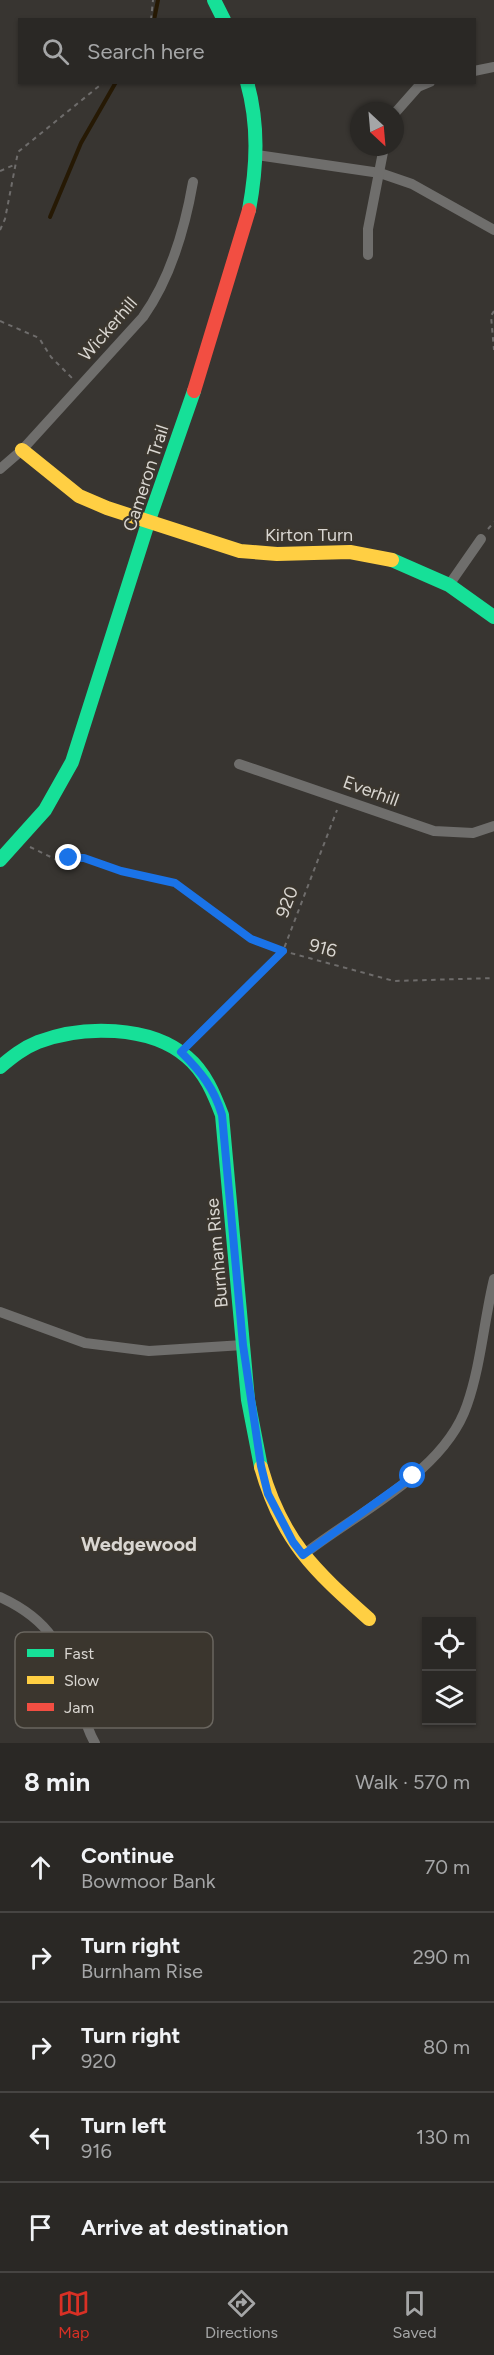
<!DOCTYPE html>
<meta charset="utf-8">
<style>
:root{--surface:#2a2825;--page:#32302d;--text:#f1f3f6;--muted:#a5a6a7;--line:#464442;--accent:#d93025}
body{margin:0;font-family:Figtree,sans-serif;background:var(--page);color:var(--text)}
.controls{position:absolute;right:18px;bottom:18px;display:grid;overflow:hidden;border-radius:0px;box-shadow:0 2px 4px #0004}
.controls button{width:54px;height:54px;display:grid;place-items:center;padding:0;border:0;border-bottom:2px solid var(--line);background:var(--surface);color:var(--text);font:30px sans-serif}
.compass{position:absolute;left:350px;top:102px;width:54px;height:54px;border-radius:50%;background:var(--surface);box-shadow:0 2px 4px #0004;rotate:154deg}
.stop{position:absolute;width:18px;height:18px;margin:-14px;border:4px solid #1a73e8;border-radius:50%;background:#fff}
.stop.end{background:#1a73e8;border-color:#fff;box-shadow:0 2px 6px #0008}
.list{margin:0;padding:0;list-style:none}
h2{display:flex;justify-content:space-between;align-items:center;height:78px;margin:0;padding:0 24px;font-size:26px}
h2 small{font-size:20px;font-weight:400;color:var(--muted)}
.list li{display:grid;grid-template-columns:39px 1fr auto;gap:18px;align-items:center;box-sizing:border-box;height:90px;padding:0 24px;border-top:2px solid var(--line)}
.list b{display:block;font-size:22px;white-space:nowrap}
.list p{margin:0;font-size:20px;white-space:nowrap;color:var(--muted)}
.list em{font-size:20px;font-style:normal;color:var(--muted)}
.icon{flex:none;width:33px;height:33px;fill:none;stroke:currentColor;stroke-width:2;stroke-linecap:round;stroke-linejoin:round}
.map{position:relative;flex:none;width:494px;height:1743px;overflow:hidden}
.search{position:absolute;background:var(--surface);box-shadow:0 2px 4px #0004;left:18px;right:18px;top:18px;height:66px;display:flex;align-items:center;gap:15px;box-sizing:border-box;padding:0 21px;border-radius:0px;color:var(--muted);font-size:22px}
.sheet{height:528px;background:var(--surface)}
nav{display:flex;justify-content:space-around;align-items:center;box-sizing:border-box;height:84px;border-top:2px solid var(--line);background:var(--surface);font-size:16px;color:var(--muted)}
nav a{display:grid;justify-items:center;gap:3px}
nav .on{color:var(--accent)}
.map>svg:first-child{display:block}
</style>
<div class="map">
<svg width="494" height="1743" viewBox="0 0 494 1743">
<rect width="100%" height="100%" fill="#383531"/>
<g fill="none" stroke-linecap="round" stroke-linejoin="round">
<g stroke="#261904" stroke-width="4">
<path d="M154 20 158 0"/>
<path d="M50 217 81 143 116 82"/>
</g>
<g stroke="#6e6c6b" stroke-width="2" stroke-dasharray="4.5 4.5" stroke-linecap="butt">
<path d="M151 20 153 0"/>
<path d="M0 171 14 165"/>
<path d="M0 230 5 219 18 152 104 82"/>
<path d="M494 311 491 316 494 350"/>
<path d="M0 321 39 338 51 357 73 379"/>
<path d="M488 529 494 522"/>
<path d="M30 847 55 859 84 858 121 871 175 883 251 939 283 951 394 981 494 978"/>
<path d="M190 1043 283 951 337 810"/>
</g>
<g stroke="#6f6e6c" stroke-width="10">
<path d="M474 71 494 67"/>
<path d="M395 113 418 87 430 82"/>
<path d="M257 155 380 173 412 184 494 230"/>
<path d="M368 255V229L384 147"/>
<path d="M0 469 22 450 143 317C170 279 185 228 193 182"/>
<path d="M449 585 481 539"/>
<path d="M239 764 434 831 473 833 494 826"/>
<path d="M0 1312 85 1343 149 1351 243 1345"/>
<path d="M303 1555C357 1512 444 1473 467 1405 481 1365 484 1320 494 1279"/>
<path d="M0 1597C52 1621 62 1648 79 1700 83 1714 87 1730 95 1743"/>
</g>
<g stroke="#16e098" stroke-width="14">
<path d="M214 0 224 20"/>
<path d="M247 82C259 125 257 166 249 210"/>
<path d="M392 560 449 585 494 617"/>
<path d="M0 860 45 810 72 762 149 520 194 391"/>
<path d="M0 1067C12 1057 23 1048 38 1042 82 1025 150 1025 187 1057 205 1072 214 1094 222 1115L248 1400 261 1467"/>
</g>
<g stroke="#ffcf43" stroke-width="14">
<path d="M22 450 79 496 107 508 240 551 277 554 350 552 392 560"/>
<path d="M261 1467C282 1541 314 1570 369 1619"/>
</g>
<path stroke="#f24e42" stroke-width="14" d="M194 391 249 210"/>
</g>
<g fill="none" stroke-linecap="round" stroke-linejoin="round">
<path stroke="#1a73e8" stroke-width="8" d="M69 858H84L121 871 175 883 251 939 283 951 181 1052C201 1072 214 1088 222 1115L243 1345 261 1466 268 1494 293 1542 303 1555 413 1476"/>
</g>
<g text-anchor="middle" stroke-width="4.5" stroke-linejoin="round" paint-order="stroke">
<g font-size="18" fill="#d9d6d1" stroke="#3b362e">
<text transform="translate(108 329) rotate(-49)" y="6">Wickerhill</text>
<text transform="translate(146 478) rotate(-72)" y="6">Cameron Trail</text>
<text x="309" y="541">Kirton Turn</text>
<text transform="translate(371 791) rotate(20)" y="6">Everhill</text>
<text transform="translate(287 902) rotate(-69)" y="6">920</text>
<text transform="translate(323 948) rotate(15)" y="6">916</text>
<text transform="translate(217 1253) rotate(-95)" y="6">Burnham Rise</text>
</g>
<g font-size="20" font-weight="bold" fill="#d9d6d1" stroke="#3b362e">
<text x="139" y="1551">Wedgewood</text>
</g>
</g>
<rect x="15" y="1632" width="198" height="96" rx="9" fill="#3b362e" stroke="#6a665f" stroke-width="1.5"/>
<rect x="27" y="1649" width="27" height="8" fill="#16e098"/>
<rect x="27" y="1676" width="27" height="8" fill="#ffcf43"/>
<rect x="27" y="1703" width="27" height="8" fill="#f24e42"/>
<g font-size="16" fill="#d9d6d1">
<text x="64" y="1659">Fast</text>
<text x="64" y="1686">Slow</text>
<text x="64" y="1713">Jam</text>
</g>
</svg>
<div class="controls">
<button><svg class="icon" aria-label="locate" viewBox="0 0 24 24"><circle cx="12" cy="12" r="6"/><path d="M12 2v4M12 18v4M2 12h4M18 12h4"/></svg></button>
<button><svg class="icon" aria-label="layers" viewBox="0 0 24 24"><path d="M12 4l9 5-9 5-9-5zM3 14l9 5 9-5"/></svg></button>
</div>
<svg class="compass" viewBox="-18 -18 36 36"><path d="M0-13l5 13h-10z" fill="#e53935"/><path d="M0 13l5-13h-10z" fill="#a5a6a7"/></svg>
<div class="stop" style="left:413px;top:1476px"></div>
<div class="stop end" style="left:69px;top:858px"></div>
<div class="search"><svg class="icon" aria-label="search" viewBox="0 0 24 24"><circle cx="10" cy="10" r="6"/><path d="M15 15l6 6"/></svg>Search here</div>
</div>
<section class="sheet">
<h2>8 min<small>Walk · 570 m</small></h2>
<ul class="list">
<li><svg class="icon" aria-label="ahead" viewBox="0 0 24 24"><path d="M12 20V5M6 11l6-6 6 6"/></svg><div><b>Continue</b><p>Bowmoor Bank</p></div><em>70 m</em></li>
<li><svg class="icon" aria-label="right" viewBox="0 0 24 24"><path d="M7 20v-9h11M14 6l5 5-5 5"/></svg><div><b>Turn right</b><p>Burnham Rise</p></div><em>290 m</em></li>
<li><svg class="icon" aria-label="right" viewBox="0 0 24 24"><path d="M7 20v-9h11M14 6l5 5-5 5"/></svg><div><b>Turn right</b><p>920</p></div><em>80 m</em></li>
<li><svg class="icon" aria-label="left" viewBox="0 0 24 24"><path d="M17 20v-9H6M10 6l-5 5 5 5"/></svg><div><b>Turn left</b><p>916</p></div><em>130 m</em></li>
<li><svg class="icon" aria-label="arrive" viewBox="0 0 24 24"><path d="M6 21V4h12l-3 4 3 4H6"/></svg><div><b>Arrive at destination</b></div></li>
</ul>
</section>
<nav>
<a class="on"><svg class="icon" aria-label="map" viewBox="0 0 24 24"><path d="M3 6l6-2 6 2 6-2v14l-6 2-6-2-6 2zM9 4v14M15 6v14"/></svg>Map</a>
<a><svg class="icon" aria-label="directions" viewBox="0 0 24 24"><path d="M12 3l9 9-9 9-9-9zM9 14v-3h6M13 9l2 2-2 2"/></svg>Directions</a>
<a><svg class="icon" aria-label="saved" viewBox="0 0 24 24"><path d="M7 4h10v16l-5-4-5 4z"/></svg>Saved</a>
</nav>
